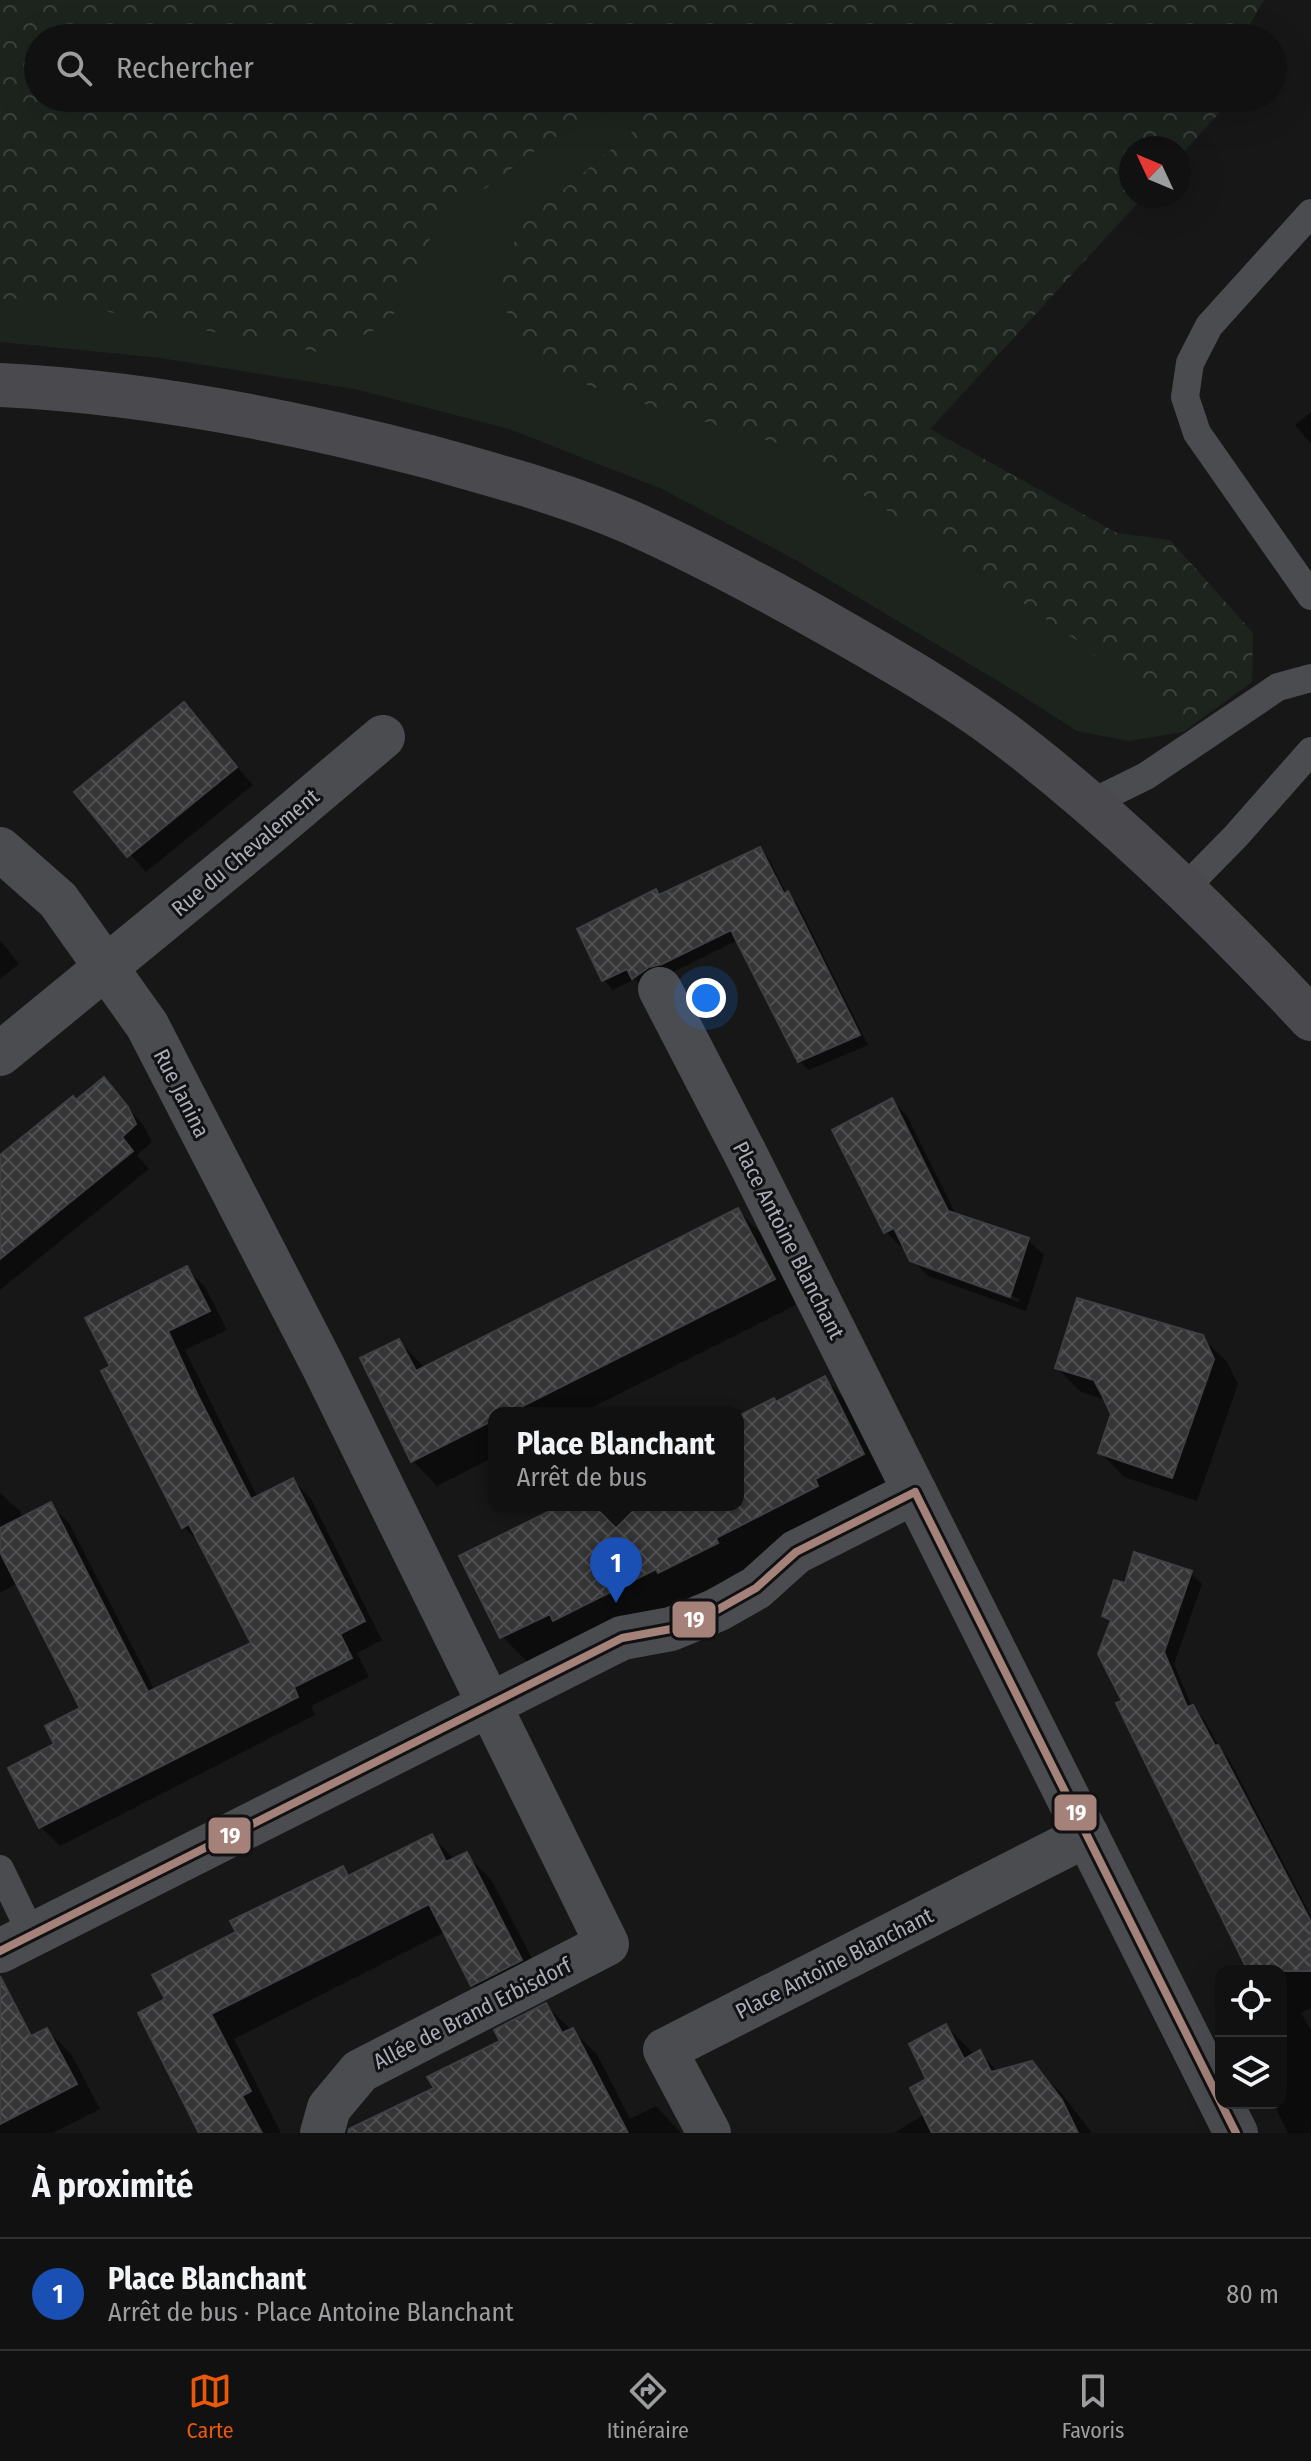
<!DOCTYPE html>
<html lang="fr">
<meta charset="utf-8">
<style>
:root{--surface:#111;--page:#1a1a1a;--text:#f1f3f6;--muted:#9c9d9f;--line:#303131;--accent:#ea580c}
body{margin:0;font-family:"Fira Sans Condensed",sans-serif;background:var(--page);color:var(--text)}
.controls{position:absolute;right:24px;bottom:24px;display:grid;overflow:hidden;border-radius:16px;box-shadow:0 8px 32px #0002}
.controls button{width:72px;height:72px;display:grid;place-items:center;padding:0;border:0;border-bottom:2px solid var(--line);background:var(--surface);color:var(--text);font:40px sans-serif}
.compass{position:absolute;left:1119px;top:136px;width:72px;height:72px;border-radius:50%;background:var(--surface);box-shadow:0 8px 32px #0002;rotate:314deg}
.you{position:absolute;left:706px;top:998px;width:28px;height:28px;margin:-20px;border:6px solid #fff;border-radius:50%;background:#1a73e8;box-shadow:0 0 0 12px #1a73e833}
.badge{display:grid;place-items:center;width:52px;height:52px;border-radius:50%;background:var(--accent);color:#fff;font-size:26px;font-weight:700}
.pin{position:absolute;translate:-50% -66px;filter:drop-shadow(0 2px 4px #0008)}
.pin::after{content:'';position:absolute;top:42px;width:28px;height:24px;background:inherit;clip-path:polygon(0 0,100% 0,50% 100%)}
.popup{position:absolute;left:488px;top:1407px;width:256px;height:104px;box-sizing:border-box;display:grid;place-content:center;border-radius:16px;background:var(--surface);filter:drop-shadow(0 2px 6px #0005);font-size:26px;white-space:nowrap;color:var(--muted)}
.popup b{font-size:30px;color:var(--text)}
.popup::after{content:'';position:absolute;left:50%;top:100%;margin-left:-16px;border:16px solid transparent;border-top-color:var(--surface)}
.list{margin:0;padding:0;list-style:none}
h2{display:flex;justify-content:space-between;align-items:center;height:104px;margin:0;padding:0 32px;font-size:34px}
h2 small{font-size:26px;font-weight:400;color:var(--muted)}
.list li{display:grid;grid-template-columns:52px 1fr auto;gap:24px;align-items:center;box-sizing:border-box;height:112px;padding:0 32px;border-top:2px solid var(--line)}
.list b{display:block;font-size:30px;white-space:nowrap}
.list p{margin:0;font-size:26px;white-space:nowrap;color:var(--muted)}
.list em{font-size:26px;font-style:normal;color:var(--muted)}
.icon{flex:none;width:44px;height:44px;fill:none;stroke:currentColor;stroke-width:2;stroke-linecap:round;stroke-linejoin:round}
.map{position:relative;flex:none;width:1311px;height:2133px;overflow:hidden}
.search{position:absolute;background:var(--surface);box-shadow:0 8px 32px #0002;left:24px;right:24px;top:24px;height:88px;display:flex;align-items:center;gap:20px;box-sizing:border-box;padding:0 28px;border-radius:44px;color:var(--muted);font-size:30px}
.sheet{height:216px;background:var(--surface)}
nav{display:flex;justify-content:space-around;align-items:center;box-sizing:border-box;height:112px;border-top:2px solid var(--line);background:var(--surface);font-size:22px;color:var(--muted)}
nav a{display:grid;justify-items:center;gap:4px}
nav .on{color:var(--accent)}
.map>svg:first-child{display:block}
</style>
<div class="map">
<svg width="1311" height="2133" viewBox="0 0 1311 2133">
<defs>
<pattern id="forest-crowns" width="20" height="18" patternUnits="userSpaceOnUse" patternTransform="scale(2)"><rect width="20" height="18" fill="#1d241e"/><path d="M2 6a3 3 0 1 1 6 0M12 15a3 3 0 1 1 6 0" fill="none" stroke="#3b413d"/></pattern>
<pattern id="building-cross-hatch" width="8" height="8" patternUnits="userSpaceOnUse" patternTransform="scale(2)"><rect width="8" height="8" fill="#353536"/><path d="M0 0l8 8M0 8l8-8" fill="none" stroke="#4f5051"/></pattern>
</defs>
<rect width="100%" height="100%" fill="#171717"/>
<path fill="#1d241e" d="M618 107 632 132 521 225 498 287 529 364 627 399 786 446 931 539 1079 642 1183 732 1129 741 1077 731 1013 690 794 559 662 489 509 429 355 389 160 358 0 342V299H40L323 353 389 324 437 225 548 141Z"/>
<path fill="url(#forest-crowns)" d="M0 0H1264L1242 38H38V98H1233L1179 157V148H1131V196H1144L930 429 1117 533 1170 540 1253 633 1252 682 1183 732 1079 642 931 539 786 446 627 399 529 364 497 288 521 225 632 132 618 107 548 141 437 225 389 324 323 353 40 299H0Z"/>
<g fill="#0007" fill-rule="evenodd">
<path d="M1311 412V444L1295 425Z"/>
<path d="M184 705 253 785 146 872 77 793Z"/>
<path d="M760 849 769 859 786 893 797 903 868 1045 809 1070 799 1061 738 940 643 987 635 979 613 990 604 980 580 930 661 897Z"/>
<path d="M0 940 19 964 0 979Z"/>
<path d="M104 1080 144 1126 152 1142 137 1155 149 1169 0 1290V1157Z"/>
<path d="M892 1100 907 1116 957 1216 1028 1240 1044 1255 1026 1311 928 1276 912 1260 905 1245 901 1247 886 1232ZM919 1262 1020 1299 1019 1302 919 1266Z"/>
<path d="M738 1210 762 1235 798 1304 581 1413H494V1457L437 1486 413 1461 399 1341 425 1368Z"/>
<path d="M186 1268 205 1287 227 1330 185 1350 258 1498 293 1480 311 1499 382 1640 357 1653 369 1677 311 1706 315 1715 60 1846 41 1827 11 1768 56 1745 83 1709 18 1583 0 1593V1493L20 1511 23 1519 50 1505 69 1523 155 1691 253 1644 202 1546 183 1526 113 1367Z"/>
<path d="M1202 1337 1227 1362 1238 1384 1197 1501 1124 1477 1100 1452 1113 1414 1106 1400 1081 1392 1057 1368Z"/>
<path d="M824 1378 855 1409 893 1485 847 1517 745 1568 747 1573 532 1667 502 1636 566 1505H738V1419L777 1404Z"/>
<path d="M1136 1555 1191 1573 1202 1584 1174 1664 1192 1707 1204 1719 1221 1750 1229 1759 1311 1916V2008L1301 2013 1311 2030V2133H1288L1273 2103H1281V1971H1250L1125 1702 1112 1624 1104 1616 1126 1586Z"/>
<path d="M432 1836 455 1860 466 1855 491 1879 545 1984 497 2009 473 1985 445 1932 234 2039 281 2133H201L168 2000 238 1933 343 1868 351 1876Z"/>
<path d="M546 2006 597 2054 630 2119 656 2106 681 2133H376L503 2042Z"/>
<path d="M946 2026 975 2055 980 2053 998 2072 1031 2063 1062 2094 1092 2133H894L925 2114 928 2080Z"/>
<path d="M25 2029 33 2037 47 2030 71 2054 100 2109 53 2133H0V2043Z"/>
</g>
<g fill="url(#building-cross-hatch)" stroke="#3f4043" stroke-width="2">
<path d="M184 702 237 767 127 857 74 792Z"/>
<path d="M760 847 784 894 788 891 860 1035 798 1062 731 930 662 964 649 967 632 979 627 969 602 981 577 929 656 889 659 895Z"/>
<path d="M104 1077 128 1107 136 1124 122 1137 133 1151 0 1259V1155L73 1096 76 1100Z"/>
<path d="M892 1098 948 1211 1029 1238 1010 1297 910 1261 894 1228 884 1233 832 1130Z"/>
<path d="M738 1208 775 1279 509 1413H494V1420L411 1462 360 1358 399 1339 416 1371Z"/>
<path d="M187 1266 210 1311 168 1331 198 1396 251 1499 293 1478 365 1621 340 1634 352 1658 294 1687 298 1697 39 1828 8 1768 54 1744 45 1726 80 1708 0 1552V1528L51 1502 148 1692 251 1643 189 1524 182 1528 101 1371 110 1366 85 1318Z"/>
<path d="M1077 1298 1203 1335 1214 1359 1172 1478 1098 1453 1111 1414 1103 1397 1094 1380 1055 1368Z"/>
<path d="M825 1376 864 1454 815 1479 818 1486 716 1538 718 1543 658 1573 656 1569 553 1621 550 1614 500 1638 459 1556 562 1505H738V1416L774 1398 776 1402Z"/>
<path d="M1134 1552 1192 1571 1164 1652 1187 1707 1193 1705 1215 1746 1218 1745 1311 1922V1971H1248L1116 1703 1122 1701 1098 1654 1111 1620 1102 1616 1114 1580 1125 1583Z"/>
<path d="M432 1834 446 1862 467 1852 522 1960 471 1986 429 1904 211 2014 251 2091 242 2096 262 2133H199L138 2013 165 1999 152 1975 236 1932 230 1921 343 1866 348 1876Z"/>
<path d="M0 1976 31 2036 47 2028 77 2084 0 2124Z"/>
<path d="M546 2003 562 2033 573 2028 628 2133H348L349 2129 434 2088 427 2077 500 2041 494 2030Z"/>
<path d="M946 2024 964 2059 980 2050 991 2072 1032 2061 1062 2100 1078 2133H932L910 2088 926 2079 909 2044Z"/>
</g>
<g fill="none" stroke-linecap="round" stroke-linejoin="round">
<g stroke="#4b4c50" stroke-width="28">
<path d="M1311 213 1209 326 1190 363 1185 397 1197 433 1311 596"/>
<path d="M1089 804 1146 776 1278 687 1311 678"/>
<path d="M1183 890 1236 836 1311 751"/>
<path d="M0 1869 32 1935"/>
</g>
<g stroke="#4b4c50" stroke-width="44">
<path d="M0 849 58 900 147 1025 323 1366 607 1944 360 2071 329 2108 322 2133"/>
<path d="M660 989 746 1155 1236 2133"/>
<path d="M0 1054 267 835 383 737"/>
<path d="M0 1951 622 1638 671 1629 717 1610 756 1588 796 1552 915 1492"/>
<path d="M709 2133 665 2050 1087 1835"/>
</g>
<path stroke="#4a4a4e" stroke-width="44" d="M0 385C145 392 289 420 430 457 497 476 565 494 630 522 704 555 774 593 844 633 898 664 952 695 1003 733 1114 817 1216 917 1311 1019"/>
<defs>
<g id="bus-1">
<path d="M915 1492 1236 2133"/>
<path d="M0 1951 622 1638 671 1629 717 1610 756 1588 796 1552 915 1492"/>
</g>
</defs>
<use href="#bus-1" stroke="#111113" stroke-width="14"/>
<use href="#bus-1" stroke="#a4827a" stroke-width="8"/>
</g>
<g text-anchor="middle" stroke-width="6" stroke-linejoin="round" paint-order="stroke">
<g font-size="22" fill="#a8adb8" stroke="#111113">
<text transform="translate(245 852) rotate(-40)" y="8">Rue du Chevalement</text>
<text transform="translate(182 1093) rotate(63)" y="8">Rue Janina</text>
<text transform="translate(789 1240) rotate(63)" y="8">Place Antoine Blanchant</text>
<text transform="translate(834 1963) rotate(-27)" y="8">Place Antoine Blanchant</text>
<text transform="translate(472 2013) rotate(-27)" y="8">Allée de Brand Erbisdorf</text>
</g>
</g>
<g stroke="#111113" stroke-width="3">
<rect x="671" y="1600" width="46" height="39" rx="8" fill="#a4827a"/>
<rect x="1053" y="1793" width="45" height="39" rx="8" fill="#a4827a"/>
<rect x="207" y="1816" width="45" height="39" rx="8" fill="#a4827a"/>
</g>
<g font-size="22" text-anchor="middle" font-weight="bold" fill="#fff">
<text x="694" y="1627">19</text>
<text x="1076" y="1820">19</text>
<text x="230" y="1843">19</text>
</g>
</svg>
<div class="controls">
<button><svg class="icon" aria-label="locate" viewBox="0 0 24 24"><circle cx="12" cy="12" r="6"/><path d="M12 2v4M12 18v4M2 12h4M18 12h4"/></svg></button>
<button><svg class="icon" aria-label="layers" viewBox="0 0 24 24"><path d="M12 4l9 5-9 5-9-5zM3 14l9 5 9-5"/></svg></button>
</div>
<svg class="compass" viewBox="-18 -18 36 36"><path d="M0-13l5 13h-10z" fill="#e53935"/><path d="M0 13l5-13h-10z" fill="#9c9d9f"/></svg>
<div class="you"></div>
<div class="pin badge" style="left:616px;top:1603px;background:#1a4fb4">1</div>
<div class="popup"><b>Place Blanchant</b>Arrêt de bus</div>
<div class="search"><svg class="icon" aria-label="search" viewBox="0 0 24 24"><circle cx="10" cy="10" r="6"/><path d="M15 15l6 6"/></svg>Rechercher</div>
</div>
<section class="sheet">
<h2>À proximité<small></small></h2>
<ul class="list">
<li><span class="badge" style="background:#1a4fb4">1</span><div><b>Place Blanchant</b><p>Arrêt de bus · Place Antoine Blanchant</p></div><em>80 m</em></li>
</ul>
</section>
<nav>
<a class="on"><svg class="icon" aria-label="map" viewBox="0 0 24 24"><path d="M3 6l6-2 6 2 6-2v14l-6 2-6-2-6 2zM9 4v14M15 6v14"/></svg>Carte</a>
<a><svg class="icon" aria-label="directions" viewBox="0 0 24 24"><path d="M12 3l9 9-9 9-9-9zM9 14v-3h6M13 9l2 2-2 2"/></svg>Itinéraire</a>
<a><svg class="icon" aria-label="saved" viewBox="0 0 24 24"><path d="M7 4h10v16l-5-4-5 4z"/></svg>Favoris</a>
</nav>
